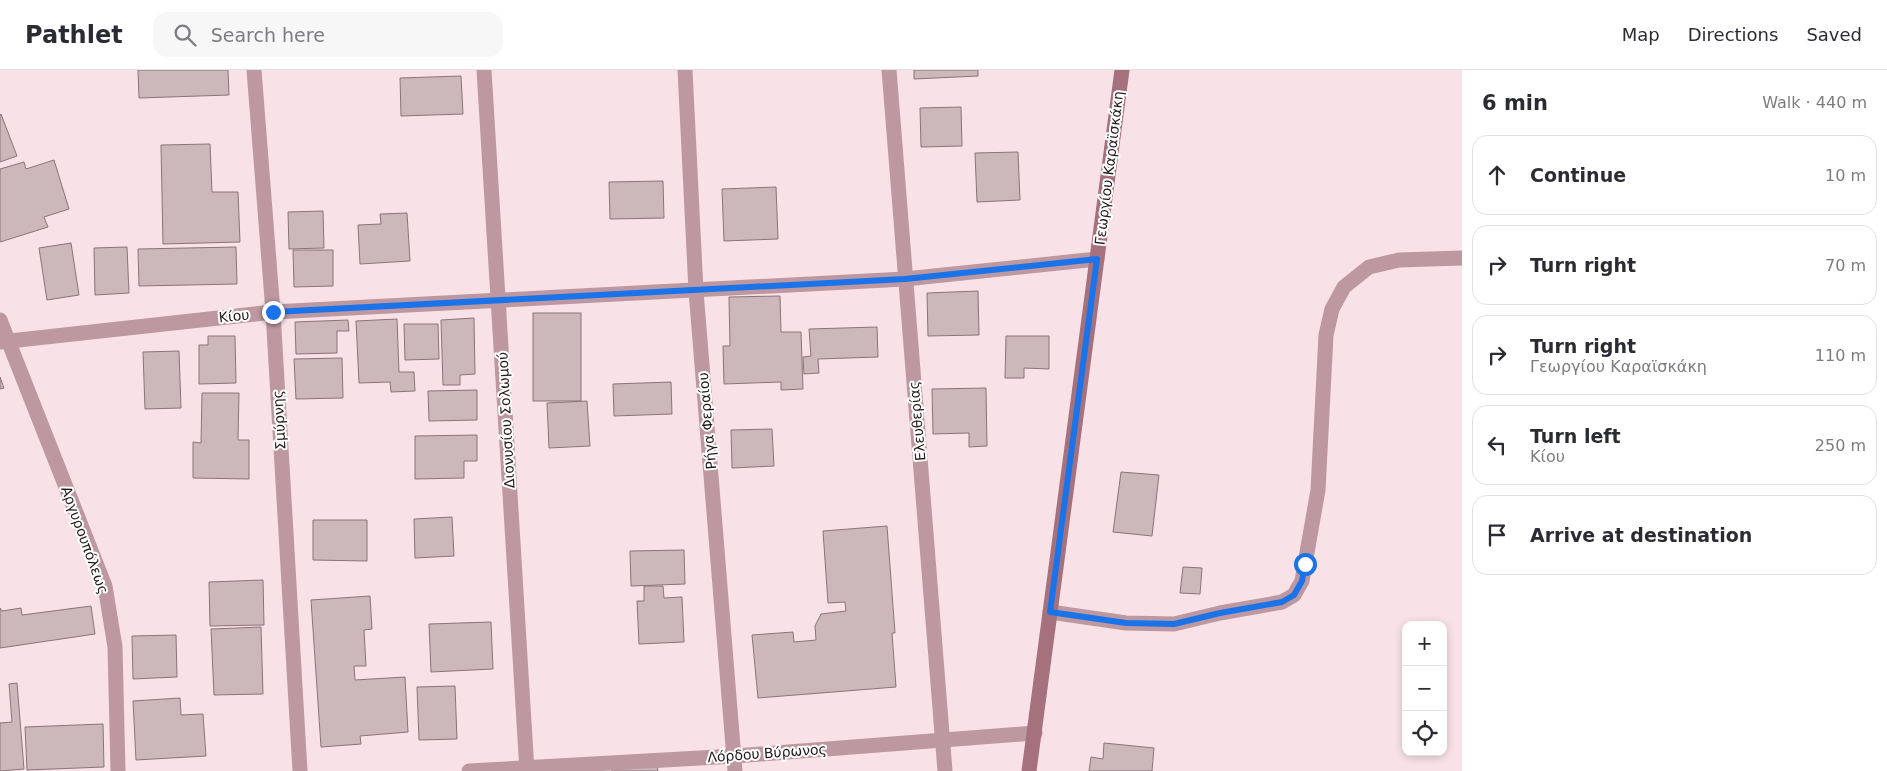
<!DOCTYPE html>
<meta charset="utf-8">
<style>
:root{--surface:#fff;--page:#f7f7f7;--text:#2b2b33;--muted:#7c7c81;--line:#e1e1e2}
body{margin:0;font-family:"DejaVu Sans",sans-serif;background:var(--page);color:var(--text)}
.controls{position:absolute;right:15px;bottom:15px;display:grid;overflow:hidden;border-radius:10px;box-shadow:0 2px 8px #0003}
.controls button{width:45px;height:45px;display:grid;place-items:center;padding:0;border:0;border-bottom:1px solid var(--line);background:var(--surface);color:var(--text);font:25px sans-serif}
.stop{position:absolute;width:15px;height:15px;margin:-11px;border:4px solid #1a73e8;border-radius:50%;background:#fff}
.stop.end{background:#1a73e8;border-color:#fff;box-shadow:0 1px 5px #0008}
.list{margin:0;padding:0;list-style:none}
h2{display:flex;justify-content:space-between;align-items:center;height:65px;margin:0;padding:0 20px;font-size:21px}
h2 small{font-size:16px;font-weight:400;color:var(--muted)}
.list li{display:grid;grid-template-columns:32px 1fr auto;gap:15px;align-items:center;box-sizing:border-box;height:80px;margin:0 10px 10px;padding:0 10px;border:1px solid var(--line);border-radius:15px}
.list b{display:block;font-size:19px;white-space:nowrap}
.list p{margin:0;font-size:16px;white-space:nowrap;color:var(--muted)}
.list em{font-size:16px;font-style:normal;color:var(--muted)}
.icon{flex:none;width:28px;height:28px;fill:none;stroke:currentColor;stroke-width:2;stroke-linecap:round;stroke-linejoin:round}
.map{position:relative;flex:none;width:1462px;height:701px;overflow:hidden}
header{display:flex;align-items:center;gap:30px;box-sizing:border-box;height:70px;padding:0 25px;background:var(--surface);border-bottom:1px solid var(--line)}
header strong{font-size:24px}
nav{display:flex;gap:28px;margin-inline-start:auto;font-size:18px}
.search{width:350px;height:45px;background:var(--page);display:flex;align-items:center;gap:12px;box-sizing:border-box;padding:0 18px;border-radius:15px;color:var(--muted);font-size:19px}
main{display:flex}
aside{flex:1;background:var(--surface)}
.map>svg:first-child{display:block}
</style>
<header>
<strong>Pathlet</strong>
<div class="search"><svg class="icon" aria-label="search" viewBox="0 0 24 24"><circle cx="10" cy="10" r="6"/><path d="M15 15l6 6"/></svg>Search here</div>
<nav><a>Map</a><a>Directions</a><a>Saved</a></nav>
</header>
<main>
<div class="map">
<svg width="1462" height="701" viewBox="0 0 1462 701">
<rect width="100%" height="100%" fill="#f8e2e7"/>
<g fill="#ccb7bb" stroke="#897579">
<path d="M138 0H228L229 25 139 28Z"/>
<path d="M914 0H978V6L914 9Z"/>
<path d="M461 6 463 44 401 46 400 8Z"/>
<path d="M961 37 962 76 921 77 920 38Z"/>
<path d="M1 44 17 86 0 92V45Z"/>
<path d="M210 74 212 122H238L240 172 163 174 161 75Z"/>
<path d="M1018 82 1020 130 977 132 975 83Z"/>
<path d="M54 90 69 139 44 147 48 157 0 172V99L24 92 26 99Z"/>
<path d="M663 111 664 148 610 149 609 112Z"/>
<path d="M776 117 778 169 724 171 722 119Z"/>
<path d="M323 141 324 178 289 179 288 142Z"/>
<path d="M407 143 410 191 360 194 358 155 381 154 380 144Z"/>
<path d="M71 173 79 225 47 230 39 178Z"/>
<path d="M127 177 129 223 95 225 94 178Z"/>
<path d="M236 177 237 214 139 216 138 179Z"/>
<path d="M293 180H333V216L294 217Z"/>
<path d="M978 221 979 265 928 266 927 223Z"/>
<path d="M780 226 781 262H801L803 319 781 320V312L724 314 723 276H730L729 227Z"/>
<rect x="533" y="243" width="48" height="88"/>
<path d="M474 248 475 304 460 305V315H443L441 250Z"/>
<path d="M397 249 399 302H414L415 321 391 322 390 312 359 313 356 251Z"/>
<path d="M348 250 349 261H337V283L296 284 295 252Z"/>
<path d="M404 254H438L439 289 405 290Z"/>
<path d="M877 257 878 287 818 289 819 303 804 304 803 287 811 286 809 259Z"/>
<path d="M208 266H235L236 313 199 314V275H208Z"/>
<path d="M1006 266H1049V299L1024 298V308H1005Z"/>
<path d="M179 281 181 338 145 339 143 282Z"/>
<path d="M342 288 343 328 296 329 294 289Z"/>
<path d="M0 307 4 318 0 319Z"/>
<path d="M671 312 672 344 614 346 613 314Z"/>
<path d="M986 318 987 376 969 377V363L933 364 932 319Z"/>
<path d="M477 320V350L429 351 428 321Z"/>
<path d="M202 323H239L238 370H249V409L193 408V372L201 373Z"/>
<path d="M587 331 590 376 549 378 547 333Z"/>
<path d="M772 359 774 396 732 398 731 360Z"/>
<path d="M477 365V391H464V408L415 409V366Z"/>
<path d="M1121 402 1159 405 1152 466 1113 462Z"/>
<path d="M452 447 454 486 415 488 414 449Z"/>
<path d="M313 450H367V491L313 490Z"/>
<path d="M887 456 895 563H892L896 617 758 628 752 565 793 562 794 572 816 570 815 556 821 544 846 541 845 532 828 533 823 461Z"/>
<path d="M684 480 685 514 631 516 630 481Z"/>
<path d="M1183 497 1202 498 1200 524 1180 523Z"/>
<path d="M263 510 264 555 210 556 209 512Z"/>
<path d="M644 516H663L664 528 682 527 684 572 639 574 637 531H644Z"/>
<path d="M370 526 372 559 364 560 366 596H354L355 610 405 607 408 662 360 666 361 674 321 677 311 530Z"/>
<path d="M91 536 95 564 0 578V538L2 541 21 538 22 545Z"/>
<path d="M491 552 493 599 431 602 429 554Z"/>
<path d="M261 557 263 624 214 625 211 559Z"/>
<path d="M176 565 177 607 133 609 132 566Z"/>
<path d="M17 613 24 699 0 701V653L12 652 9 614Z"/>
<path d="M455 616 457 669 419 670 417 617Z"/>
<path d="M180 628 181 645 203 644 206 686 136 690 133 631Z"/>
<path d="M103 654 104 697 27 700 25 657Z"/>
<path d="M1104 673 1154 678 1152 701H1089L1091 687 1103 689Z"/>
<path d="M657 696 658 701H612V697Z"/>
</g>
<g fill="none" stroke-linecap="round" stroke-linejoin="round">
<g stroke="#bd98a0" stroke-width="15">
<path d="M254 0 273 242 300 701"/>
<path d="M484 0 527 701"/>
<path d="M685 0 696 221 735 701"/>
<path d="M889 0 945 701"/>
<path d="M0 250 105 516 115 577 118 701"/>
<path d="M0 272 273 242 905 209 1097 189"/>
<path d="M1050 542 1126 553 1174 554 1220 543 1282 532 1294 525 1302 511 1318 420 1326 265 1332 239 1344 217 1369 197 1399 190 1462 188"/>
<path d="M469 701 735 686 1035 663"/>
</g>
<path stroke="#a5717d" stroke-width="15" d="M1029 701 1122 0"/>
</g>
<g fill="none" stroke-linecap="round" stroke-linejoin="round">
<path stroke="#1a73e8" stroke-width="6" d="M273 242 905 209 1097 189 1050 542 1126 553 1174 554 1220 543 1282 532 1294 525 1302 511 1305 494"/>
</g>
<g text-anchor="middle" stroke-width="4" stroke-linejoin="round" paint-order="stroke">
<g font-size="14" fill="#221a1c" stroke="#fff">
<text transform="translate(1109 98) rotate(-83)" y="5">Γεωργίου Καραϊσκάκη</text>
<text transform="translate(234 246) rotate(-6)" y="5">Κίου</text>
<text transform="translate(279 350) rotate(-93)" y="5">Σμύρνης</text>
<text transform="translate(506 350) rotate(-93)" y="5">Διονυσίου Σολωμού</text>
<text transform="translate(707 351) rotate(-95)" y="5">Ρήγα Φεραίου</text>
<text transform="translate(917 351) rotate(-95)" y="5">Ελευθερίας</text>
<text transform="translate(85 470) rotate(70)" y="5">Αργυρουπόλεως</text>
<text transform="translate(767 683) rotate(-4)" y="5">Λόρδου Βύρωνος</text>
</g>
</g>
</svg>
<div class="controls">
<button>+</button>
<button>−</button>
<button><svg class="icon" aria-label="locate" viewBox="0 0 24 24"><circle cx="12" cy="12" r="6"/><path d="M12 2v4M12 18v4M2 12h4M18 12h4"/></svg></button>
</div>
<div class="stop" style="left:1305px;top:494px"></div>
<div class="stop end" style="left:273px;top:242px"></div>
</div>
<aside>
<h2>6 min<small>Walk · 440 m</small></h2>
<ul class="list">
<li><svg class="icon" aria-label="ahead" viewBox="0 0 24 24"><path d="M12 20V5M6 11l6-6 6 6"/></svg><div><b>Continue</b></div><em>10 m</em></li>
<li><svg class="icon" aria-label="right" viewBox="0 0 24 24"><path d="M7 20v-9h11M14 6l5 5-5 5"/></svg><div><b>Turn right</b></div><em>70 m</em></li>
<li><svg class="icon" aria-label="right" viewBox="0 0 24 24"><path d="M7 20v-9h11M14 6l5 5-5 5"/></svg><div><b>Turn right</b><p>Γεωργίου Καραϊσκάκη</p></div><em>110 m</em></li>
<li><svg class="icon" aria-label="left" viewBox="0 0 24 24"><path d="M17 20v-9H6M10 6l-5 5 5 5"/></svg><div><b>Turn left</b><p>Κίου</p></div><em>250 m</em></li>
<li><svg class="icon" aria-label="arrive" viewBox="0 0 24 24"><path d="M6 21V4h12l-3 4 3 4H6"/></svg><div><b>Arrive at destination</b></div></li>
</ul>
</aside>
</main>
